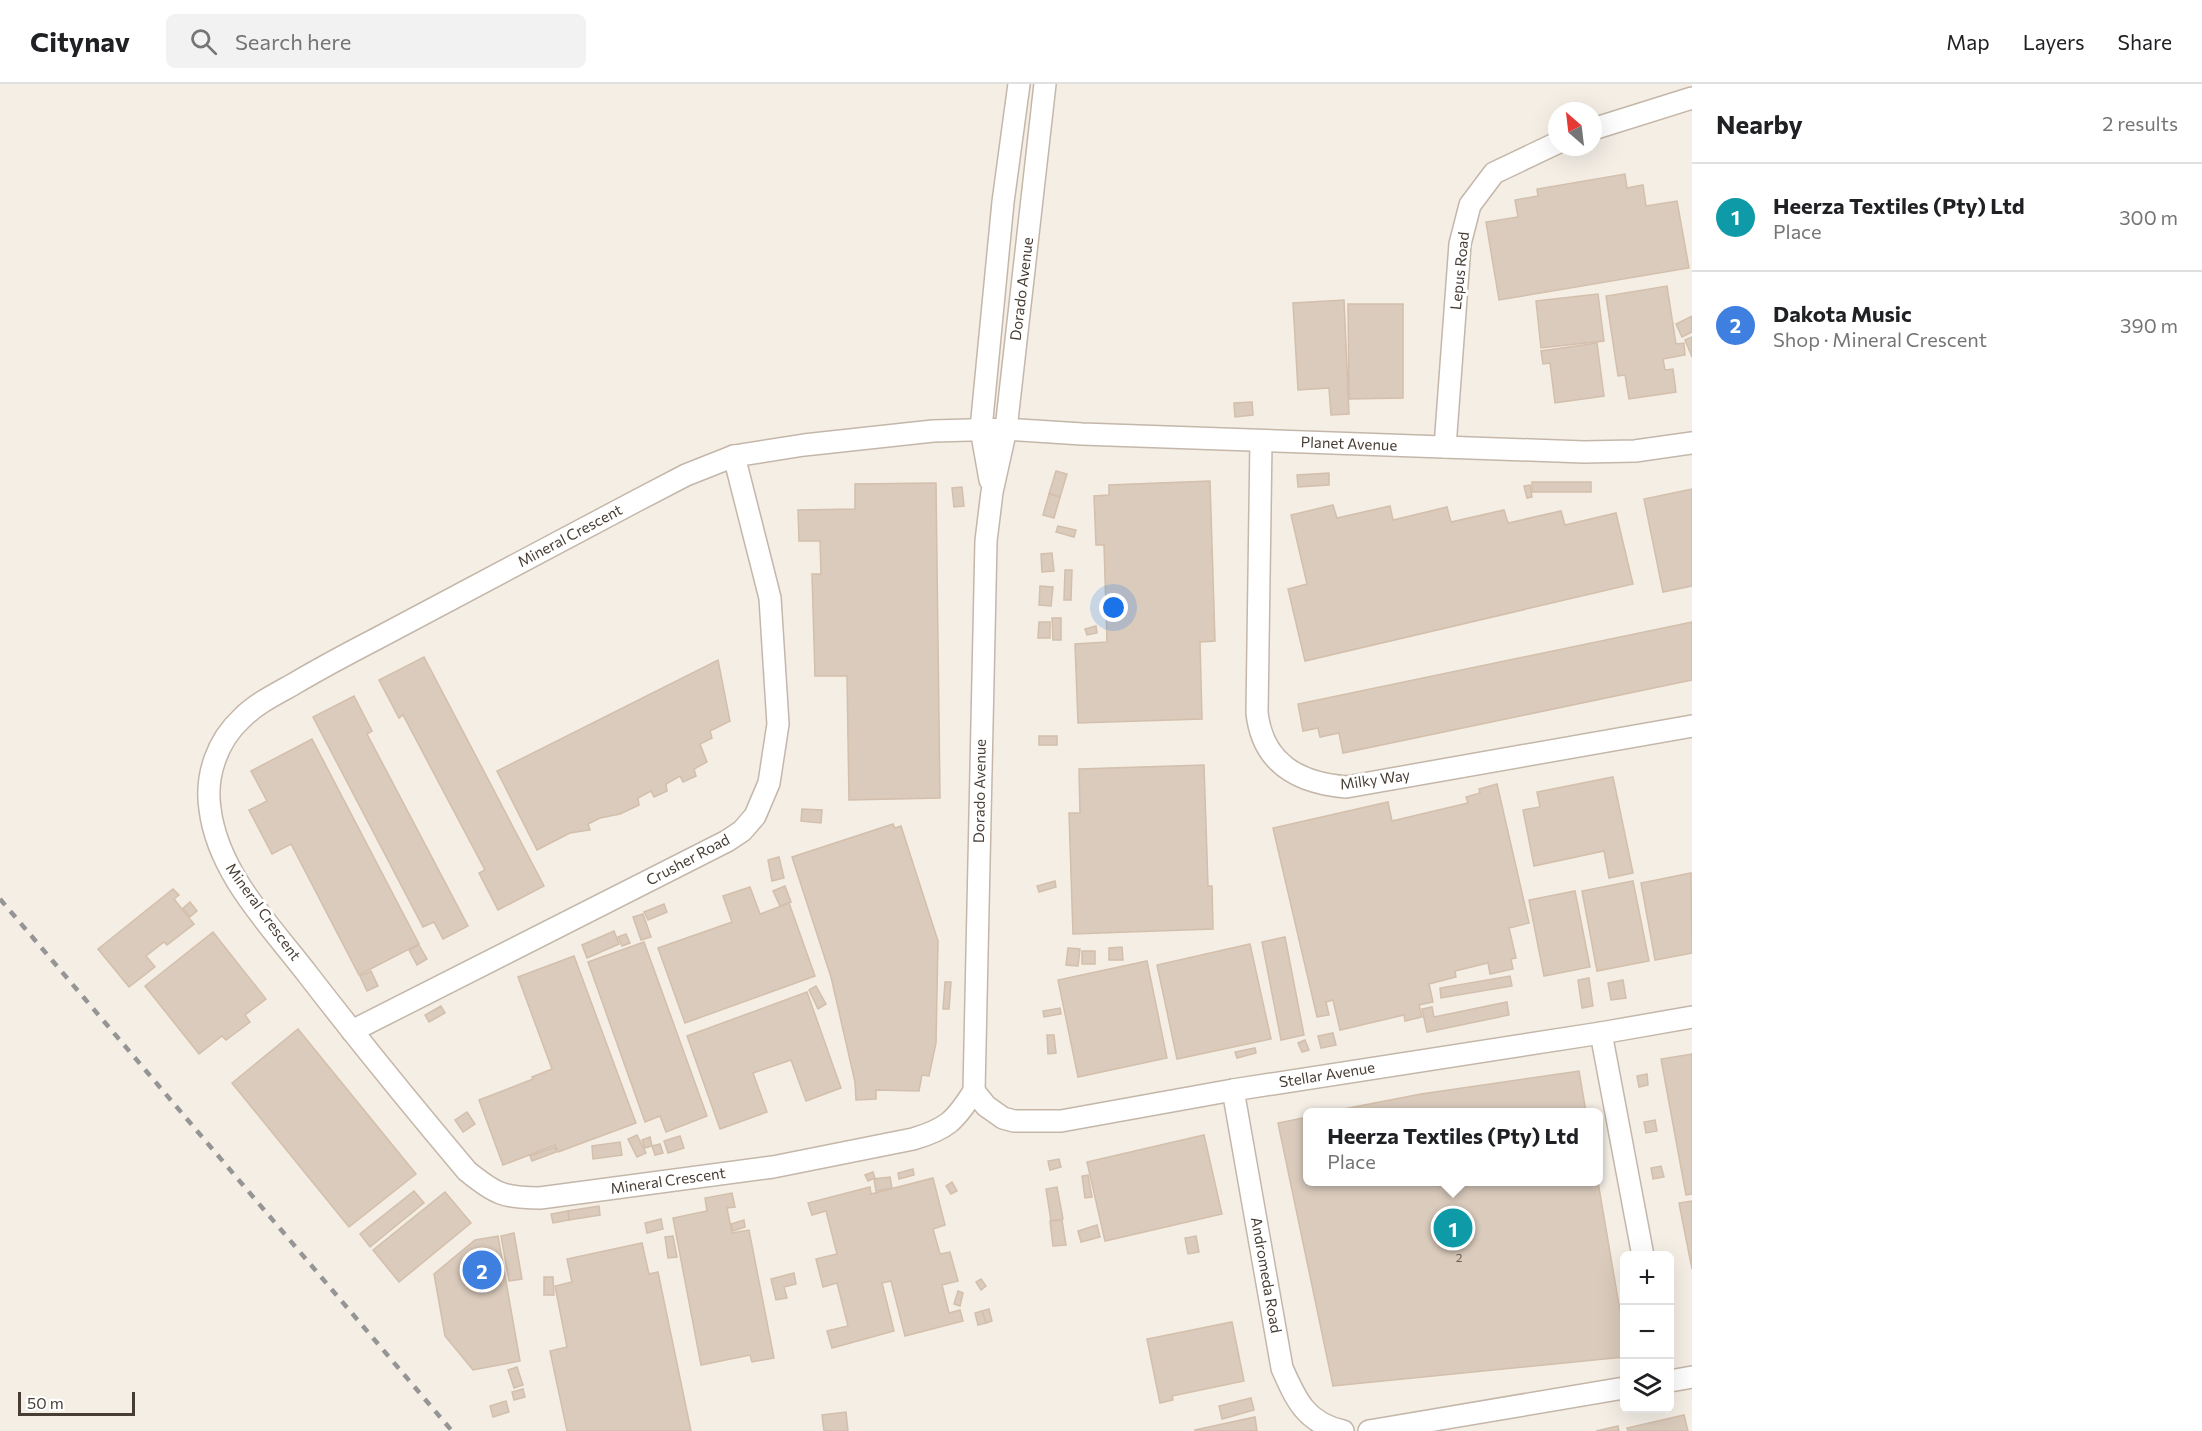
<!DOCTYPE html>
<meta charset="utf-8">
<style>
:root{--surface:#fff;--page:#f2f2f2;--text:#202124;--muted:#757577;--line:#e0e0e0;--accent:#b45309}
body{margin:0;font-family:Commissioner,sans-serif;background:var(--page);color:var(--text)}
.controls{position:absolute;right:18px;bottom:18px;display:grid;overflow:hidden;border-radius:9px;box-shadow:0 6px 24px #0002}
.controls button{width:54px;height:54px;display:grid;place-items:center;padding:0;border:0;border-bottom:2px solid var(--line);background:var(--surface);color:var(--text);font:30px sans-serif}
.compass{position:absolute;left:1548px;top:18px;width:54px;height:54px;border-radius:50%;background:var(--surface);box-shadow:0 6px 24px #0002;rotate:332deg}
.scale{position:absolute;left:18px;bottom:15px;width:117px;box-sizing:border-box;padding-left:6px;border:3px solid #473d34;border-top:0;font-size:16px;line-height:21px;white-space:nowrap;color:#473d34;-webkit-text-stroke:4px #fff;paint-order:stroke}
.you{position:absolute;left:1114px;top:524px;width:21px;height:21px;margin:-15px;border:4px solid #fff;border-radius:50%;background:#1a73e8;box-shadow:0 0 0 9px #1a73e833}
.badge{display:grid;place-items:center;width:39px;height:39px;border-radius:50%;background:var(--accent);color:#fff;font-size:20px;font-weight:700}
.pin{position:absolute;translate:-50% -50%;border:3px solid #fff;box-shadow:0 2px 6px #0006}
.popup{position:absolute;left:1303px;top:1024px;width:300px;height:78px;box-sizing:border-box;display:grid;place-content:center;border-radius:9px;background:var(--surface);filter:drop-shadow(0 2px 4px #0005);font-size:20px;white-space:nowrap;color:var(--muted)}
.popup b{font-size:22px;color:var(--text)}
.popup::after{content:'';position:absolute;left:50%;top:100%;margin-left:-12px;border:12px solid transparent;border-top-color:var(--surface)}
.list{margin:0;padding:0;list-style:none}
h2{display:flex;justify-content:space-between;align-items:center;height:78px;margin:0;padding:0 24px;font-size:26px}
h2 small{font-size:20px;font-weight:400;color:var(--muted)}
.list li{display:grid;grid-template-columns:39px 1fr auto;gap:18px;align-items:center;box-sizing:border-box;height:108px;padding:0 24px;border-top:2px solid var(--line)}
.list b{display:block;font-size:22px;white-space:nowrap}
.list p{margin:0;font-size:20px;white-space:nowrap;color:var(--muted)}
.list em{font-size:20px;font-style:normal;color:var(--muted)}
.icon{flex:none;width:33px;height:33px;fill:none;stroke:currentColor;stroke-width:2;stroke-linecap:round;stroke-linejoin:round}
.map{position:relative;flex:none;width:1692px;height:1347px;overflow:hidden}
header{display:flex;align-items:center;gap:36px;box-sizing:border-box;height:84px;padding:0 30px;background:var(--surface);border-bottom:2px solid var(--line)}
header strong{font-size:28px}
nav{display:flex;gap:33px;margin-inline-start:auto;font-size:21px}
.search{width:420px;height:54px;background:var(--page);display:flex;align-items:center;gap:15px;box-sizing:border-box;padding:0 21px;border-radius:9px;color:var(--muted);font-size:22px}
main{display:flex}
aside{flex:1;background:var(--surface)}
.map>svg:first-child{display:block}
</style>
<header>
<strong>Citynav</strong>
<div class="search"><svg class="icon" aria-label="search" viewBox="0 0 24 24"><circle cx="10" cy="10" r="6"/><path d="M15 15l6 6"/></svg>Search here</div>
<nav><a>Map</a><a>Layers</a><a>Share</a></nav>
</header>
<main>
<div class="map">
<svg width="1692" height="1347" viewBox="0 0 1692 1347">
<rect width="100%" height="100%" fill="#f4eee5"/>
<g fill="#dacbbc" stroke="#d3bfab" stroke-width="1.5">
<path d="M1625 90 1627 104 1643 101 1646 122 1677 117 1689 184 1499 216 1486 138 1518 133 1515 116 1538 112 1537 105Z"/>
<path d="M1667 202 1676 260 1684 259 1685 271 1663 275 1665 286 1673 285 1676 308 1629 315 1625 291 1618 292 1606 212Z"/>
<path d="M1598 210 1604 257 1541 264 1536 217Z"/>
<path d="M1344 216 1349 330 1331 331 1329 304 1298 306 1293 219Z"/>
<path d="M1348 220H1403V314L1349 315Z"/>
<path d="M1692 232V248L1682 253 1676 240Z"/>
<path d="M1692 253V273L1685 256Z"/>
<path d="M1597 259 1604 312 1555 319 1550 279 1543 280 1541 267Z"/>
<path d="M1252 318 1253 331 1235 333 1234 319Z"/>
<path d="M1056 387 1067 390 1060 413 1049 410Z"/>
<path d="M1329 389V401L1298 403 1297 391Z"/>
<path d="M1210 397 1215 557 1200 558 1202 635 1078 639 1075 560 1107 558 1104 461H1096L1094 412 1109 411V401Z"/>
<rect x="1532" y="398" width="59" height="10"/>
<path d="M936 399 940 714 849 716 847 592H815L812 490H821L820 457H799L798 426 855 425V400Z"/>
<path d="M1530 401 1532 413 1527 414 1524 402Z"/>
<path d="M962 403 964 422 954 423 952 404Z"/>
<path d="M1692 405V502L1663 508 1644 415Z"/>
<path d="M1049 410 1060 413 1054 434 1043 431Z"/>
<path d="M1333 421 1337 434 1390 422 1393 436 1447 423 1451 438 1504 426 1508 439 1561 427 1565 441 1616 429 1633 500 1305 577 1288 505 1307 500 1291 431Z"/>
<path d="M1058 442 1076 446 1074 453 1056 448Z"/>
<path d="M1052 469 1054 487 1042 488 1041 470Z"/>
<path d="M1065 486H1072L1071 516H1064Z"/>
<path d="M1040 502 1053 503 1051 522 1039 521Z"/>
<path d="M1052 534H1061V556H1053Z"/>
<path d="M1039 538H1050V554H1038Z"/>
<path d="M1692 538V596L1343 669 1339 649 1320 653 1318 644 1303 647 1298 620Z"/>
<path d="M1096 542 1097 549 1087 551 1085 545Z"/>
<path d="M424 573 544 802 498 826 479 789 485 786 403 631 399 634 379 596Z"/>
<path d="M718 576 730 637 710 647 712 654 700 660 707 678 694 685 696 692 683 698 680 692 666 700 667 707 654 713 651 707 638 714 639 721 620 730 600 734 588 740 590 746 570 749 537 766 497 687Z"/>
<path d="M354 612 372 647 367 650 468 842 443 855 434 838 423 843 313 633Z"/>
<rect x="1039" y="652" width="18" height="9"/>
<path d="M312 655 419 860 359 891 291 760 272 770 249 726 267 717 251 687Z"/>
<path d="M1204 681 1208 802H1212L1213 845 1073 850 1069 729H1080L1079 685Z"/>
<path d="M1613 693 1633 789 1609 794 1604 767 1534 782 1523 726 1540 723 1537 708Z"/>
<path d="M1497 700 1529 839 1509 844 1516 874 1511 875 1513 885 1490 890 1488 879 1455 887 1456 893 1429 900 1433 918 1419 921 1422 933 1405 937 1404 931 1340 946 1333 916 1326 918 1329 931 1317 933 1273 744 1388 718 1392 737 1468 719 1466 713 1480 709 1479 705Z"/>
<path d="M802 725 822 726 821 739 801 737Z"/>
<path d="M893 740 895 744 901 742 938 857 936 959 929 992 922 991 919 1007 876 1006V1015L856 1016 855 998 831 893 792 773Z"/>
<path d="M779 773 784 794 772 797 768 776Z"/>
<path d="M1691 789 1692 869 1655 876 1641 799Z"/>
<path d="M1055 797 1056 803 1039 808 1037 802Z"/>
<path d="M1633 797 1649 877 1597 887 1582 807Z"/>
<path d="M785 802 791 818 780 822 773 807Z"/>
<path d="M750 803 760 830 789 819 815 892 685 939 658 864 732 838 723 812Z"/>
<path d="M173 805 179 811 174 815 194 840 167 861 164 858 146 872 155 883 129 903 98 865Z"/>
<path d="M1575 807 1590 883 1544 892 1529 816Z"/>
<path d="M190 818 197 827 190 833 183 824Z"/>
<path d="M664 820 667 828 648 836 644 828Z"/>
<path d="M643 830 651 853 641 856 633 833Z"/>
<path d="M614 847 619 860 587 874 582 861Z"/>
<path d="M213 848 266 915 245 931 250 938 226 956 222 952 199 970 145 902Z"/>
<path d="M626 850 630 859 622 862 618 853Z"/>
<path d="M1285 853 1304 951 1281 956 1262 858Z"/>
<path d="M644 858 707 1032 666 1048 660 1032 645 1038 588 878Z"/>
<path d="M1250 860 1271 955 1177 975 1157 881Z"/>
<path d="M419 861 427 875 417 881 409 866Z"/>
<path d="M1122 863 1123 876H1109V864Z"/>
<path d="M1068 864 1080 865 1078 882 1066 881Z"/>
<rect x="1082" y="867" width="13" height="13"/>
<path d="M574 872 636 1039 558 1068 555 1061 503 1081 479 1016 533 995 532 993 552 985 518 893Z"/>
<path d="M1147 877 1167 974 1078 993 1058 896Z"/>
<path d="M371 887 378 902 367 907 360 892Z"/>
<path d="M1510 892 1512 902 1441 914 1440 904Z"/>
<path d="M1589 894 1593 922 1582 924 1578 896Z"/>
<path d="M1623 896 1626 914 1611 916 1608 899Z"/>
<path d="M945 898H951L949 925H943Z"/>
<path d="M816 902 826 920 818 925 809 906Z"/>
<path d="M807 908 841 1004 806 1017 791 976 753 989 767 1028 720 1045 687 952Z"/>
<path d="M1507 918 1509 931 1427 948 1422 925 1432 923 1434 933Z"/>
<path d="M441 922 445 929 429 938 425 931Z"/>
<path d="M1060 924 1061 930 1044 933 1043 927Z"/>
<path d="M298 945 416 1090 349 1143 232 999Z"/>
<path d="M1333 949 1336 961 1321 964 1318 952Z"/>
<path d="M1047 951H1054L1056 969 1048 970Z"/>
<path d="M1305 956 1309 966 1302 968 1298 959Z"/>
<path d="M1255 964 1256 969 1237 974 1235 968Z"/>
<path d="M1692 970V1110L1686 1111 1661 975Z"/>
<path d="M1579 987 1586 1028H1328L1421 1010Z"/>
<path d="M1647 990 1648 1001 1639 1003 1637 992Z"/>
<path d="M467 1028 475 1040 463 1048 455 1036Z"/>
<path d="M1308 1033V1098H1598L1624 1250V1273L1333 1302 1278 1039Z"/>
<path d="M1655 1036 1657 1047 1646 1049 1644 1038Z"/>
<path d="M637 1051 646 1069 637 1073 628 1055Z"/>
<path d="M1204 1051 1222 1130 1105 1157 1087 1078Z"/>
<path d="M680 1052 684 1064 668 1069 664 1057Z"/>
<path d="M650 1053 652 1062 645 1064 642 1056Z"/>
<path d="M620 1058 622 1071 593 1075 592 1062Z"/>
<path d="M660 1060 663 1069 655 1071 652 1062Z"/>
<path d="M555 1063 556 1068 532 1077 530 1072Z"/>
<path d="M1059 1075 1061 1083 1050 1086 1048 1077Z"/>
<path d="M1661 1082 1664 1093 1653 1095 1651 1084Z"/>
<path d="M913 1085 914 1091 899 1095 898 1089Z"/>
<path d="M873 1088 875 1094 868 1097 865 1091Z"/>
<path d="M1088 1091 1092 1113 1085 1114 1082 1092Z"/>
<path d="M890 1093 892 1104 876 1107 874 1095Z"/>
<path d="M933 1094 945 1141 933 1145 940 1170 950 1168 958 1197 942 1201 949 1229 960 1226 963 1237 905 1252 891 1197 882 1199 894 1247 832 1264 827 1247 848 1242 837 1199 823 1203 816 1175 837 1170 826 1127 812 1131 808 1119 870 1103 871 1110Z"/>
<path d="M952 1098 957 1107 951 1110 946 1102Z"/>
<path d="M1057 1103 1063 1135 1051 1137 1046 1105Z"/>
<path d="M414 1107 424 1119 370 1163 360 1150Z"/>
<path d="M445 1108 471 1139 399 1198 373 1166Z"/>
<path d="M732 1109 735 1123 727 1124 732 1149 749 1146 774 1274 752 1278 750 1271 701 1281 673 1134 707 1127 705 1114Z"/>
<path d="M1692 1117V1185L1679 1119Z"/>
<path d="M599 1122 600 1131 569 1136 568 1127Z"/>
<path d="M568 1127 569 1136 553 1139 551 1130Z"/>
<path d="M661 1135 663 1145 647 1149 645 1139Z"/>
<path d="M744 1136 745 1143 733 1147 731 1140Z"/>
<path d="M1062 1136 1066 1161 1053 1162 1050 1137Z"/>
<path d="M1097 1141 1100 1153 1081 1158 1078 1147Z"/>
<path d="M514 1149 522 1195 509 1197 501 1152Z"/>
<path d="M498 1152 520 1277 473 1286 445 1252 434 1190 475 1156Z"/>
<path d="M673 1152 677 1173 668 1174 665 1153Z"/>
<path d="M1196 1152 1199 1168 1188 1170 1185 1154Z"/>
<path d="M642 1159 649 1190 658 1188 691 1347H567L550 1267 567 1263 555 1202 572 1198 567 1175Z"/>
<path d="M794 1189 796 1200 784 1203 787 1214 776 1216 771 1195Z"/>
<path d="M544 1193H553L554 1211H544Z"/>
<path d="M981 1195 986 1202 981 1206 976 1198Z"/>
<path d="M958 1207 963 1209 960 1222 954 1220Z"/>
<path d="M989 1225 992 1237 986 1239 982 1227Z"/>
<path d="M982 1227 986 1239 978 1241 975 1229Z"/>
<path d="M1232 1238 1244 1297 1172 1312 1173 1316 1160 1319 1147 1255Z"/>
<path d="M517 1283 523 1301 514 1304 508 1286Z"/>
<path d="M523 1305 525 1313 514 1316 512 1308Z"/>
<path d="M1251 1314 1254 1326 1222 1335 1219 1322Z"/>
<path d="M506 1317 509 1328 493 1333 490 1322Z"/>
<path d="M846 1328 848 1347H824L822 1331Z"/>
<path d="M1684 1331 1688 1347H1628L1627 1344Z"/>
<path d="M1255 1333 1257 1347H1196L1195 1346Z"/>
<path d="M1618 1342 1619 1347H1596Z"/>
</g>
<g fill="none" stroke-linecap="round" stroke-linejoin="round">
<defs>
<g id="minor">
<path d="M1045 0 1006 345 992 408 986 457 974 1007C955 1037 947 1045 913 1055L773 1083 540 1114C504 1114 495 1110 467 1087 413 1023 360 958 309 892 271 842 218 790 210 725 205 692 217 657 242 634 256 620 274 611 292 601 319 585 347 570 376 555 463 509 550 463 638 416L686 391 734 372 804 361 933 347 1006 345 1082 350 1584 368 1635 367 1692 359"/>
<path d="M1593 45 1692 14"/>
<path d="M1261 357 1257 629C1263 680 1299 699 1346 703L1692 642"/>
<path d="M1445 363 1460 160 1470 121 1494 89 1557 59"/>
<path d="M990 396 981 345 1003 118 1019 0"/>
<path d="M352 947 727 757 742 747 755 732 769 699 778 640 770 514 734 372"/>
<path d="M1601 949 1643 1172"/>
<path d="M1233 1006 1282 1284C1296 1316 1306 1339 1343 1347"/>
<path d="M974 1007 986 1022 1003 1034 1014 1037H1061L1233 1006 1601 949 1692 933"/>
<path d="M1670 1297 1692 1293"/>
<path d="M1369 1347 1624 1304"/>
</g>
</defs>
<use href="#minor" stroke="#c4b7a9" stroke-width="24"/>
<use href="#minor" stroke="#fff" stroke-width="21"/>
<path stroke="#959595" stroke-width="4.5" stroke-dasharray="8 8" stroke-linecap="butt" d="M0 815 452 1347"/>
</g>
<g text-anchor="middle" stroke-width="6" stroke-linejoin="round" paint-order="stroke">
<g font-size="12" fill="#6c6056">
<text x="1459" y="1178">2</text>
</g>
<g font-size="15" fill="#473d34" stroke="#fff">
<text transform="translate(1460 187) rotate(-84)" y="5">Lepus Road</text>
<text transform="translate(1022 205) rotate(-83)" y="5">Dorado Avenue</text>
<text transform="translate(1349 360) rotate(2)" y="5">Planet Avenue</text>
<text transform="translate(570 452) rotate(-28)" y="5">Mineral Crescent</text>
<text transform="translate(1375 696) rotate(-8)" y="5">Milky Way</text>
<text transform="translate(980 707) rotate(-89)" y="5">Dorado Avenue</text>
<text transform="translate(688 776) rotate(-28)" y="5">Crusher Road</text>
<text transform="translate(263 828) rotate(54)" y="5">Mineral Crescent</text>
<text transform="translate(1327 991) rotate(-9)" y="5">Stellar Avenue</text>
<text transform="translate(668 1097) rotate(-8)" y="5">Mineral Crescent</text>
<text transform="translate(1266 1191) rotate(80)" y="5">Andromeda Road</text>
</g>
</g>
</svg>
<div class="controls">
<button>+</button>
<button>−</button>
<button><svg class="icon" aria-label="layers" viewBox="0 0 24 24"><path d="M12 4l9 5-9 5-9-5zM3 14l9 5 9-5"/></svg></button>
</div>
<svg class="compass" viewBox="-18 -18 36 36"><path d="M0-13l5 13h-10z" fill="#e53935"/><path d="M0 13l5-13h-10z" fill="#757577"/></svg>
<div class="scale">50 m</div>
<div class="you"></div>
<div class="pin badge" style="left:1453px;top:1144px;background:#0f9aa8">1</div>
<div class="popup"><b>Heerza Textiles (Pty) Ltd</b>Place</div>
<div class="pin badge" style="left:482px;top:1186px;background:#3f7fe0">2</div>
</div>
<aside>
<h2>Nearby<small>2 results</small></h2>
<ul class="list">
<li><span class="badge" style="background:#0f9aa8">1</span><div><b>Heerza Textiles (Pty) Ltd</b><p>Place</p></div><em>300 m</em></li>
<li><span class="badge" style="background:#3f7fe0">2</span><div><b>Dakota Music</b><p>Shop · Mineral Crescent</p></div><em>390 m</em></li>
</ul>
</aside>
</main>
